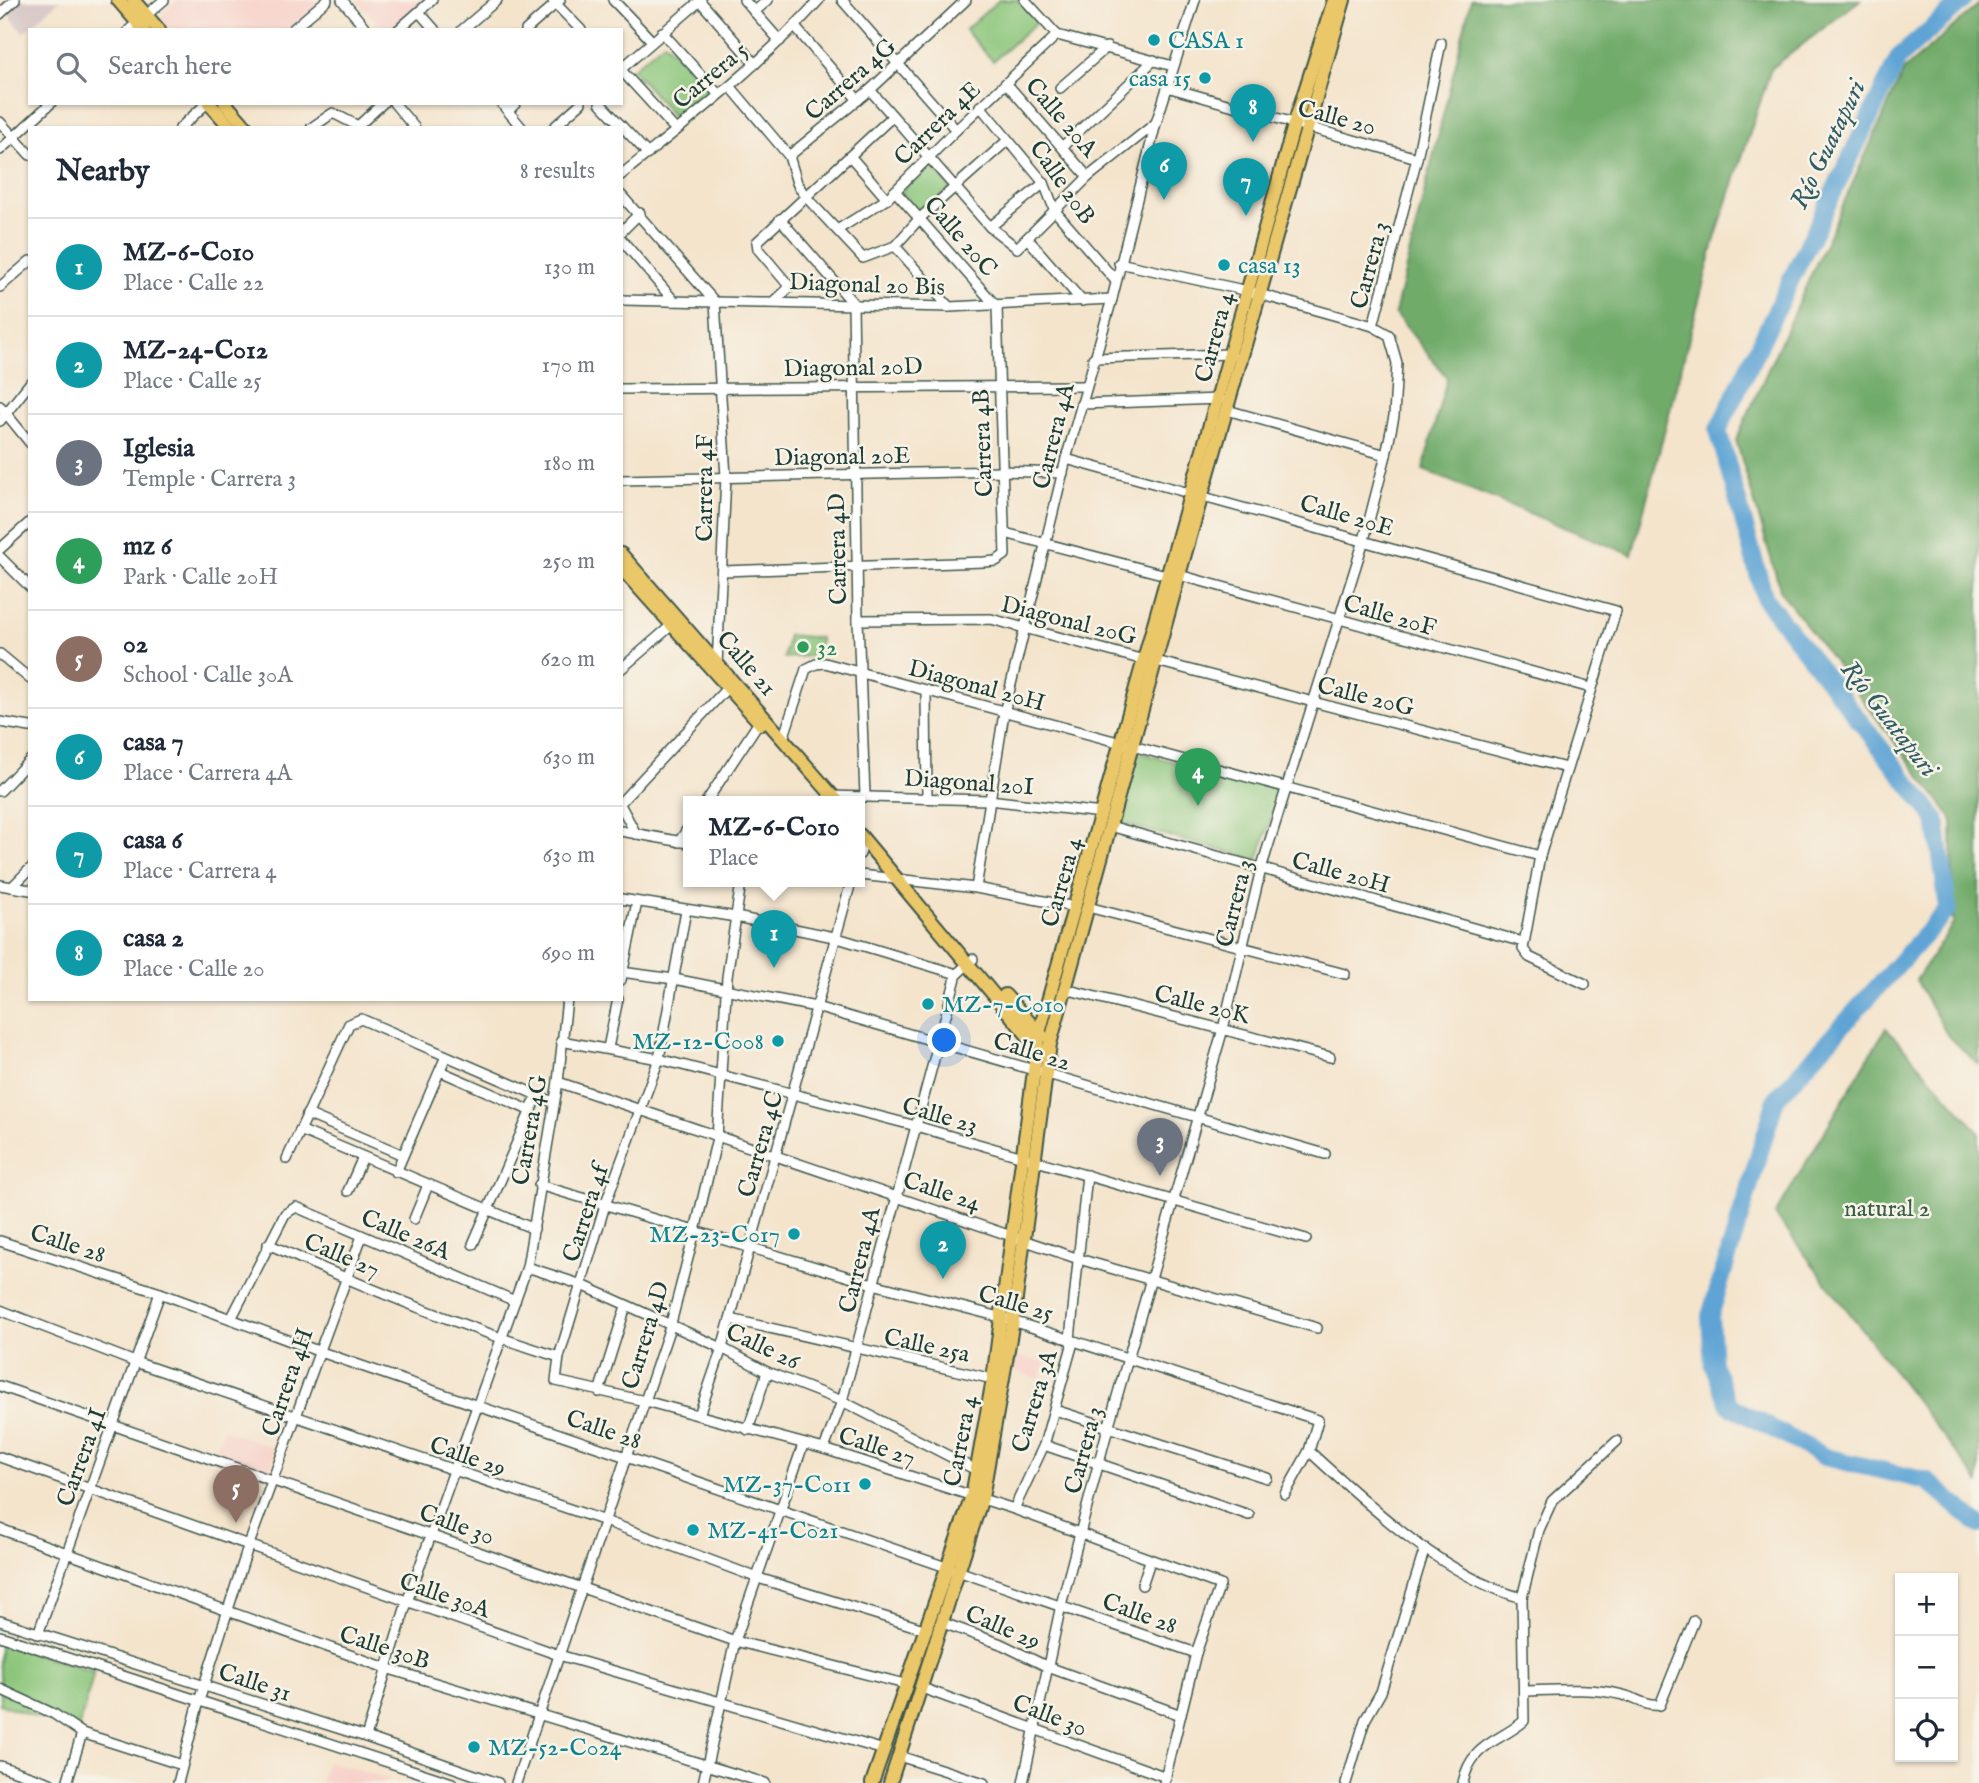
<!DOCTYPE html>
<meta charset="utf-8">
<style>
:root{--surface:#fff;--page:#f2f2f3;--text:#1f2937;--muted:#747a83;--line:#e0e1e3;--accent:#d1495b}
body{margin:0;font-family:"IM FELL English",serif;background:var(--page);color:var(--text)}
.controls{position:absolute;right:21px;bottom:21px;display:grid;overflow:hidden;border-radius:0px;box-shadow:0 2px 5px #0004}
.controls button{width:63px;height:63px;display:grid;place-items:center;padding:0;border:0;border-bottom:2px solid var(--line);background:var(--surface);color:var(--text);font:35px sans-serif}
.you{position:absolute;left:945px;top:1041px;width:24px;height:24px;margin:-18px;border:5px solid #fff;border-radius:50%;background:#1a73e8;box-shadow:0 0 0 10px #1a73e833}
.badge{display:grid;place-items:center;width:46px;height:46px;border-radius:50%;background:var(--accent);color:#fff;font-size:23px;font-weight:700}
.pin{position:absolute;translate:-50% -58px;filter:drop-shadow(0 2px 4px #0008)}
.pin::after{content:'';position:absolute;top:37px;width:24px;height:21px;background:inherit;clip-path:polygon(0 0,100% 0,50% 100%)}
.popup{position:absolute;left:683px;top:796px;width:182px;height:91px;box-sizing:border-box;display:grid;place-content:center;border-radius:0px;background:var(--surface);filter:drop-shadow(0 2px 5px #0005);font-size:23px;white-space:nowrap;color:var(--muted)}
.popup b{font-size:26px;color:var(--text)}
.popup::after{content:'';position:absolute;left:50%;top:100%;margin-left:-14px;border:14px solid transparent;border-top-color:var(--surface)}
.list{margin:0;padding:0;list-style:none}
h2{display:flex;justify-content:space-between;align-items:center;height:91px;margin:0;padding:0 28px;font-size:30px}
h2 small{font-size:23px;font-weight:400;color:var(--muted)}
.list li{display:grid;grid-template-columns:46px 1fr auto;gap:21px;align-items:center;box-sizing:border-box;height:98px;padding:0 28px;border-top:2px solid var(--line)}
.list b{display:block;font-size:26px;white-space:nowrap}
.list p{margin:0;font-size:23px;white-space:nowrap;color:var(--muted)}
.list em{font-size:23px;font-style:normal;color:var(--muted)}
.icon{flex:none;width:38px;height:38px;fill:none;stroke:currentColor;stroke-width:2;stroke-linecap:round;stroke-linejoin:round}
.map{position:relative;flex:none;width:1979px;height:1783px;overflow:hidden}
.search{position:absolute;background:var(--surface);box-shadow:0 2px 5px #0004;left:28px;top:28px;width:595px;height:77px;display:flex;align-items:center;gap:18px;box-sizing:border-box;padding:0 24px;border-radius:0px;color:var(--muted);font-size:26px}
.panel{position:absolute;background:var(--surface);box-shadow:0 2px 5px #0004;left:28px;top:126px;width:595px;height:875px;border-radius:0px}
.map>svg:first-child{display:block}
</style>
<div class="map">
<svg width="1979" height="1783" viewBox="0 0 1979 1783">
<rect width="100%" height="100%" fill="#f7f3e8"/>
<filter id="ink" filterUnits="userSpaceOnUse"><feTurbulence type="fractalNoise" baseFrequency=".0143" numOctaves="2"/><feDisplacementMap in="SourceGraphic" scale="14" xChannelSelector="R" yChannelSelector="G"/><feConvolveMatrix kernelMatrix="1 2 1 2 8 2 1 2 1" color-interpolation-filters="sRGB"/></filter>
<filter id="wash" filterUnits="userSpaceOnUse"><feTurbulence type="fractalNoise" baseFrequency=".00686" numOctaves="4" result="noise"/><feDisplacementMap in="SourceGraphic" scale="28" xChannelSelector="R" yChannelSelector="G"/><feGaussianBlur stdDeviation="1.57" result="paint"/><feColorMatrix in="noise" values="0 0 0 0 0 0 0 0 0 0 0 0 0 0 0 0 0 1.4 0 .05"/><feComposite in="paint" operator="in"/></filter>
<g filter="url(#wash)">
<rect width="100%" height="100%" fill="#f4e4cc"/>
<g fill="#f7d1c9">
<path d="M178 0H325L291 30H168L159 17Z"/>
<path d="M356 0H436L402 30H385Z"/>
<path d="M1008 1354 1045 1362 1040 1379 1005 1368Z"/>
<path d="M224 1429 277 1450 268 1477 211 1457Z"/>
<path d="M327 1761 389 1779 388 1783H320Z"/>
</g>
<path fill="#d2bfc1" d="M20 0H60L23 33 7 12Z"/>
<g fill="#8cc67b" stroke="#568258" stroke-width="2">
<path d="M999 0H1018L1037 22 993 61 965 30Z"/>
<path d="M664 42 715 94 679 123 632 69Z"/>
<path d="M929 164 951 188 920 215 901 192Z"/>
<path d="M788 635 820 638V655L784 658Z"/>
<path d="M1136 752 1280 789 1258 860 1116 822Z"/>
<path d="M0 1643 94 1672 78 1731 0 1704Z"/>
</g>
<g fill="#71ab6b" stroke="#487450" stroke-width="2">
<path d="M1471 0H1860L1771 69 1715 239 1632 555 1423 470 1447 378 1395 313Z"/>
<path d="M1979 4V1065L1948 1036 1916 980 1953 924 1952 818 1781 592 1736 440 1904 70Z"/>
<path d="M1886 1028 1979 1132V1483L1775 1215Z"/>
</g>
<g fill="none" stroke-linecap="round" stroke-linejoin="round">
<path stroke="#5ea4d4" stroke-width="18" d="M1964 0 1899 57 1718 430 1765 599 1936 819 1948 909 1776 1099 1710 1316 1713 1365 1729 1405 1825 1457 1927 1481 1979 1525"/>
</g>
</g>
<g filter="url(#ink)">
<g fill="none" stroke-linecap="round" stroke-linejoin="round">
<defs>
<g id="minor">
<path d="M342 0 367 30"/>
<path d="M613 0 652 41"/>
<path d="M744 0 780 41"/>
<path d="M842 0 956 130"/>
<path d="M1025 0 1057 35 1173 66"/>
<path d="M553 1 581 30"/>
<path d="M700 1 755 64"/>
<path d="M419 12 435 30"/>
<path d="M754 12 768 0"/>
<path d="M0 14 15 0"/>
<path d="M795 27 858 100"/>
<path d="M129 30 164 0"/>
<path d="M292 30 327 0"/>
<path d="M398 30 432 0"/>
<path d="M462 30 497 0"/>
<path d="M526 30 560 0"/>
<path d="M662 32 719 95"/>
<path d="M621 69 701 0"/>
<path d="M621 70 675 129"/>
<path d="M1006 83 1088 177"/>
<path d="M730 86 789 156 797 183 805 196 863 258 895 246 920 218 1008 140"/>
<path d="M1167 87 1417 158"/>
<path d="M1060 88 1107 47"/>
<path d="M870 90 990 227 1017 248 1088 177 1156 123"/>
<path d="M394 103 415 128"/>
<path d="M501 103 522 128"/>
<path d="M600 103 648 154"/>
<path d="M980 106 1044 183 1055 211 1115 280"/>
<path d="M508 111 516 103"/>
<path d="M0 122 30 155"/>
<path d="M180 128 207 103"/>
<path d="M311 128 333 113 358 126 383 103"/>
<path d="M553 128 581 103"/>
<path d="M1062 147 1154 60"/>
<path d="M0 150 51 103"/>
<path d="M789 156 870 90 966 0"/>
<path d="M850 156 887 199"/>
<path d="M621 175C689 120 760 66 819 0"/>
<path d="M621 195 715 302 726 477 717 665"/>
<path d="M780 219 853 303 858 620 865 795"/>
<path d="M990 227 1044 183"/>
<path d="M837 230 887 199 956 130 1057 35"/>
<path d="M621 232 640 213"/>
<path d="M1027 238 1082 301"/>
<path d="M621 239 674 301"/>
<path d="M895 246 949 307"/>
<path d="M1119 263 1248 291 1373 326"/>
<path d="M0 287 30 261"/>
<path d="M621 300 949 307 1112 299"/>
<path d="M775 301 790 287 758 249 757 242 892 117"/>
<path d="M1093 358 1232 354"/>
<path d="M621 389 1085 386"/>
<path d="M1081 404 1220 399"/>
<path d="M0 406 30 443"/>
<path d="M1227 410 1386 455"/>
<path d="M0 421 30 383"/>
<path d="M1066 459 1616 611 1540 856 1523 949 1529 957 1585 984"/>
<path d="M621 480 1002 471 1063 473"/>
<path d="M1005 533 1166 575"/>
<path d="M0 549 30 522"/>
<path d="M0 557 30 587"/>
<path d="M723 571 984 562 996 561 1005 555 997 307 895 191"/>
<path d="M1179 575 1591 688"/>
<path d="M858 620 991 619 1144 660"/>
<path d="M0 654 30 679"/>
<path d="M1156 661 1566 768"/>
<path d="M621 669 673 624"/>
<path d="M926 690 927 797"/>
<path d="M0 722 30 727"/>
<path d="M783 739 806 669 816 664 825 663 1540 856"/>
<path d="M0 791 30 760"/>
<path d="M828 796 989 800 1102 813"/>
<path d="M621 802 728 687"/>
<path d="M706 802 759 722"/>
<path d="M621 806 636 834"/>
<path d="M1110 826 1523 942"/>
<path d="M621 831 688 843"/>
<path d="M679 842 688 828"/>
<path d="M860 854 864 840"/>
<path d="M860 875 976 888 1075 907"/>
<path d="M0 885 30 890"/>
<path d="M12 887 30 869"/>
<path d="M976 888 1004 713 1066 459 1112 299 1156 123 1195 0"/>
<path d="M621 899 736 917 834 937 957 974"/>
<path d="M1088 907 1345 974"/>
<path d="M686 910 659 1059 605 1205 559 1357 556 1381 645 1401 824 1449 1014 1509 1220 1585 1196 1653 1164 1783"/>
<path d="M621 972 674 979 816 1007 1325 1154"/>
<path d="M621 980 637 902"/>
<path d="M1065 989 1330 1057"/>
<path d="M561 1041 659 1059 916 1126 1306 1239"/>
<path d="M608 1048 618 999"/>
<path d="M440 1071 531 1111"/>
<path d="M558 1082 1079 1259 1317 1328"/>
<path d="M307 1114 403 1155"/>
<path d="M300 1130 534 1229"/>
<path d="M287 1159 349 1024 361 1019 553 1102"/>
<path d="M396 1172 446 1056"/>
<path d="M539 1185 873 1284 1000 1317 1318 1420 1309 1451 1285 1494"/>
<path d="M348 1191 363 1157"/>
<path d="M414 1219 428 1185"/>
<path d="M0 1241 160 1293 318 1351 1196 1653"/>
<path d="M268 1244C363 1287 460 1326 559 1357"/>
<path d="M473 1244 537 1096"/>
<path d="M527 1267 582 1285 722 1348 767 1372 842 1401 978 1471"/>
<path d="M0 1310 135 1362 605 1521 758 1578 927 1630"/>
<path d="M231 1319 285 1214 296 1207 515 1301"/>
<path d="M730 1319 993 1379"/>
<path d="M0 1386 735 1641 905 1684"/>
<path d="M599 1392 626 1306"/>
<path d="M1055 1410 1267 1478"/>
<path d="M699 1415 722 1348 851 882"/>
<path d="M748 1430 767 1372"/>
<path d="M1044 1445 1249 1515"/>
<path d="M824 1449 842 1401 957 974 973 959"/>
<path d="M1309 1451C1369 1506 1443 1576 1522 1598"/>
<path d="M0 1457 559 1655 884 1750"/>
<path d="M1014 1509 1044 1445 1072 1346 1070 1339 1087 1175"/>
<path d="M0 1529 386 1668 765 1783"/>
<path d="M1142 1585 1150 1561"/>
<path d="M0 1621 366 1737 498 1783"/>
<path d="M943 1623 1001 1644 1048 1667 1181 1715"/>
<path d="M38 1634 160 1293"/>
<path d="M0 1636 452 1783"/>
<path d="M922 1688 1166 1777"/>
<path d="M0 1689 54 1714 82 1733 182 1765"/>
<path d="M1524 1691C1556 1690 1591 1687 1623 1695 1636 1698 1646 1707 1660 1705L1694 1621"/>
<path d="M366 1737 407 1602 527 1267 558 1082 567 999"/>
<path d="M899 1756 984 1783"/>
<path d="M0 1766 50 1783"/>
<path d="M67 1783 82 1733"/>
<path d="M178 1783 199 1701 248 1547 362 1236"/>
<path d="M516 1783 670 1327 695 1231 717 1138 727 977 741 882"/>
<path d="M703 1783 735 1641 803 1445"/>
<path d="M1023 1783 1061 1605 1108 1428 1223 1029 1261 869 1364 540 1386 455 1394 416 1397 363 1389 335 1373 326 1417 158 1441 43"/>
<path d="M1346 1783 1365 1720 1381 1692 1425 1548"/>
<path d="M1463 1783C1470 1744 1501 1741 1524 1721L1522 1598 1539 1530 1552 1501 1617 1441"/>
</g>
<g id="major">
<path d="M118 0 144 30"/>
<path d="M133 0 159 30"/>
<path d="M209 103 231 128"/>
<path d="M225 103 247 128"/>
<path d="M621 554 838 802"/>
<path d="M621 568 761 724"/>
<path d="M860 835 1039 1049"/>
<path d="M1005 995 1042 1036"/>
<path d="M872 1783 972 1496 993 1379 1039 1033 1294 125 1334 0"/>
<path d="M890 1783 982 1498 1013 1321 1050 1044 1179 575 1344 0"/>
</g>
</defs>
<use href="#minor" stroke="#3f564b" stroke-width="12"/>
<use href="#major" stroke="#3f564b" stroke-width="16"/>
<use href="#minor" stroke="#fff" stroke-width="9"/>
<use href="#major" stroke="#eac769" stroke-width="12"/>
</g>
</g>
<g fill="#0f9aa8" stroke="#f7f3e8" stroke-width="2.5">
<circle cx="1154" cy="40" r="7"/>
<circle cx="1205" cy="78" r="7"/>
<circle cx="1224" cy="265" r="7"/>
<circle cx="928" cy="1004" r="7"/>
<circle cx="778" cy="1041" r="7"/>
<circle cx="794" cy="1234" r="7"/>
<circle cx="865" cy="1484" r="7"/>
<circle cx="693" cy="1530" r="7"/>
<circle cx="474" cy="1747" r="7"/>
</g>
<circle fill="#2e9e5b" stroke="#f7f3e8" stroke-width="2.5" cx="803" cy="647" r="7"/>
<g text-anchor="middle" stroke-width="5" stroke-linejoin="round" paint-order="stroke">
<g font-size="24" fill="#0d838f" stroke="#f7f3e8" text-anchor="start">
<text x="1168" y="48">CASA 1</text>
<text x="1191" y="86" text-anchor="end">casa 15</text>
<text x="1238" y="273">casa 13</text>
<text x="942" y="1012">MZ-7-C010</text>
<text x="764" y="1049" text-anchor="end">MZ-12-C008</text>
<text x="780" y="1242" text-anchor="end">MZ-23-C017</text>
<text x="851" y="1492" text-anchor="end">MZ-37-C011</text>
<text x="707" y="1538">MZ-41-C021</text>
<text x="488" y="1755">MZ-52-C024</text>
</g>
<g font-size="24" fill="#1f3d34" stroke="#f7f3e8">
<text transform="translate(710 75) rotate(-40)" y="8">Carrera 5</text>
<text transform="translate(850 79) rotate(-41)" y="8">Carrera 4G</text>
<text transform="translate(1062 117) rotate(49)" y="8">Calle 20A</text>
<text transform="translate(1337 117) rotate(15)" y="8">Calle 20</text>
<text transform="translate(937 123) rotate(-44)" y="8">Carrera 4E</text>
<text transform="translate(1063 182) rotate(55)" y="8">Calle 20B</text>
<text transform="translate(961 236) rotate(49)" y="8">Calle 20C</text>
<text transform="translate(1369 265) rotate(-75)" y="8">Carrera 3</text>
<text transform="translate(867 284) rotate(2)" y="8">Diagonal 20 Bis</text>
<text transform="translate(1214 337) rotate(-75)" y="8">Carrera 4</text>
<text transform="translate(853 367) rotate(-1)" y="8">Diagonal 20D</text>
<text transform="translate(1053 436) rotate(-76)" y="8">Carrera 4A</text>
<text transform="translate(982 443) rotate(-92)" y="8">Carrera 4B</text>
<text transform="translate(842 456) rotate(-1)" y="8">Diagonal 20E</text>
<text transform="translate(704 488) rotate(-90)" y="8">Carrera 4F</text>
<text transform="translate(1347 515) rotate(16)" y="8">Calle 20E</text>
<text transform="translate(837 549) rotate(-91)" y="8">Carrera 4D</text>
<text transform="translate(1390 615) rotate(16)" y="8">Calle 20F</text>
<text transform="translate(1069 620) rotate(14)" y="8">Diagonal 20G</text>
<text transform="translate(747 663) rotate(49)" y="8">Calle 21</text>
<text transform="translate(977 685) rotate(15)" y="8">Diagonal 20H</text>
<text transform="translate(1366 696) rotate(14)" y="8">Calle 20G</text>
<text transform="translate(969 782) rotate(4)" y="8">Diagonal 20I</text>
<text transform="translate(1341 872) rotate(15)" y="8">Calle 20H</text>
<text transform="translate(1061 882) rotate(-74)" y="8">Carrera 4</text>
<text transform="translate(1234 903) rotate(-76)" y="8">Carrera 3</text>
<text transform="translate(1202 1004) rotate(14)" y="8">Calle 20K</text>
<text transform="translate(1032 1051) rotate(17)" y="8">Calle 22</text>
<text transform="translate(940 1115) rotate(16)" y="8">Calle 23</text>
<text transform="translate(529 1130) rotate(-80)" y="8">Carrera 4G</text>
<text transform="translate(760 1144) rotate(-74)" y="8">Carrera 4C</text>
<text transform="translate(942 1191) rotate(18)" y="8">Calle 24</text>
<text transform="translate(585 1213) rotate(-72)" y="8">Carrera 4f</text>
<text transform="translate(406 1234) rotate(23)" y="8">Calle 26A</text>
<text transform="translate(68 1243) rotate(18)" y="8">Calle 28</text>
<text transform="translate(342 1255) rotate(23)" y="8">Calle 27</text>
<text transform="translate(859 1260) rotate(-76)" y="8">Carrera 4A</text>
<text transform="translate(1016 1303) rotate(16)" y="8">Calle 25</text>
<text transform="translate(645 1335) rotate(-73)" y="8">Carrera 4D</text>
<text transform="translate(927 1345) rotate(12)" y="8">Calle 25a</text>
<text transform="translate(763 1346) rotate(25)" y="8">Calle 26</text>
<text transform="translate(287 1382) rotate(-71)" y="8">Carrera 4H</text>
<text transform="translate(1034 1401) rotate(-73)" y="8">Carrera 3A</text>
<text transform="translate(604 1429) rotate(19)" y="8">Calle 28</text>
<text transform="translate(960 1441) rotate(-79)" y="8">Carrera 4</text>
<text transform="translate(877 1446) rotate(18)" y="8">Calle 27</text>
<text transform="translate(1083 1450) rotate(-75)" y="8">Carrera 3</text>
<text transform="translate(468 1456) rotate(19)" y="8">Calle 29</text>
<text transform="translate(81 1457) rotate(-70)" y="8">Carrera 4I</text>
<text transform="translate(457 1524) rotate(20)" y="8">Calle 30</text>
<text transform="translate(445 1595) rotate(19)" y="8">Calle 30A</text>
<text transform="translate(1140 1613) rotate(20)" y="8">Calle 28</text>
<text transform="translate(1003 1627) rotate(23)" y="8">Calle 29</text>
<text transform="translate(385 1647) rotate(18)" y="8">Calle 30B</text>
<text transform="translate(255 1682) rotate(18)" y="8">Calle 31</text>
<text transform="translate(1050 1715) rotate(21)" y="8">Calle 30</text>
</g>
<g font-size="24" fill="#27864d" stroke="#f7f3e8" text-anchor="start">
<text x="817" y="655">32</text>
</g>
<g font-size="24" fill="#3a5f46" stroke="#f7f3e8">
<text x="1887" y="1216">natural 2</text>
</g>
<g font-size="26" font-style="italic" fill="#325c64" stroke="#f7f3e8">
<text transform="translate(1827 144) rotate(-64)" y="9">Río Guatapuri</text>
<text transform="translate(1890 718) rotate(52)" y="9">Río Guatapuri</text>
</g>
</g>
</svg>
<div class="controls">
<button>+</button>
<button>−</button>
<button><svg class="icon" aria-label="locate" viewBox="0 0 24 24"><circle cx="12" cy="12" r="6"/><path d="M12 2v4M12 18v4M2 12h4M18 12h4"/></svg></button>
</div>
<div class="you"></div>
<div class="pin badge" style="left:774px;top:968px;background:#0f9aa8">1</div>
<div class="popup"><b>MZ-6-C010</b>Place</div>
<div class="pin badge" style="left:943px;top:1279px;background:#0f9aa8">2</div>
<div class="pin badge" style="left:1160px;top:1176px;background:#6b7280">3</div>
<div class="pin badge" style="left:1198px;top:806px;background:#2e9e5b">4</div>
<div class="pin badge" style="left:236px;top:1523px;background:#8d6e63">5</div>
<div class="pin badge" style="left:1164px;top:200px;background:#0f9aa8">6</div>
<div class="pin badge" style="left:1246px;top:216px;background:#0f9aa8">7</div>
<div class="pin badge" style="left:1253px;top:142px;background:#0f9aa8">8</div>
<div class="search"><svg class="icon" aria-label="search" viewBox="0 0 24 24"><circle cx="10" cy="10" r="6"/><path d="M15 15l6 6"/></svg>Search here</div>
<section class="panel">
<h2>Nearby<small>8 results</small></h2>
<ul class="list">
<li><span class="badge" style="background:#0f9aa8">1</span><div><b>MZ-6-C010</b><p>Place · Calle 22</p></div><em>130 m</em></li>
<li><span class="badge" style="background:#0f9aa8">2</span><div><b>MZ-24-C012</b><p>Place · Calle 25</p></div><em>170 m</em></li>
<li><span class="badge" style="background:#6b7280">3</span><div><b>Iglesia</b><p>Temple · Carrera 3</p></div><em>180 m</em></li>
<li><span class="badge" style="background:#2e9e5b">4</span><div><b>mz 6</b><p>Park · Calle 20H</p></div><em>250 m</em></li>
<li><span class="badge" style="background:#8d6e63">5</span><div><b>02</b><p>School · Calle 30A</p></div><em>620 m</em></li>
<li><span class="badge" style="background:#0f9aa8">6</span><div><b>casa 7</b><p>Place · Carrera 4A</p></div><em>630 m</em></li>
<li><span class="badge" style="background:#0f9aa8">7</span><div><b>casa 6</b><p>Place · Carrera 4</p></div><em>630 m</em></li>
<li><span class="badge" style="background:#0f9aa8">8</span><div><b>casa 2</b><p>Place · Calle 20</p></div><em>690 m</em></li>
</ul>
</section>
</div>
